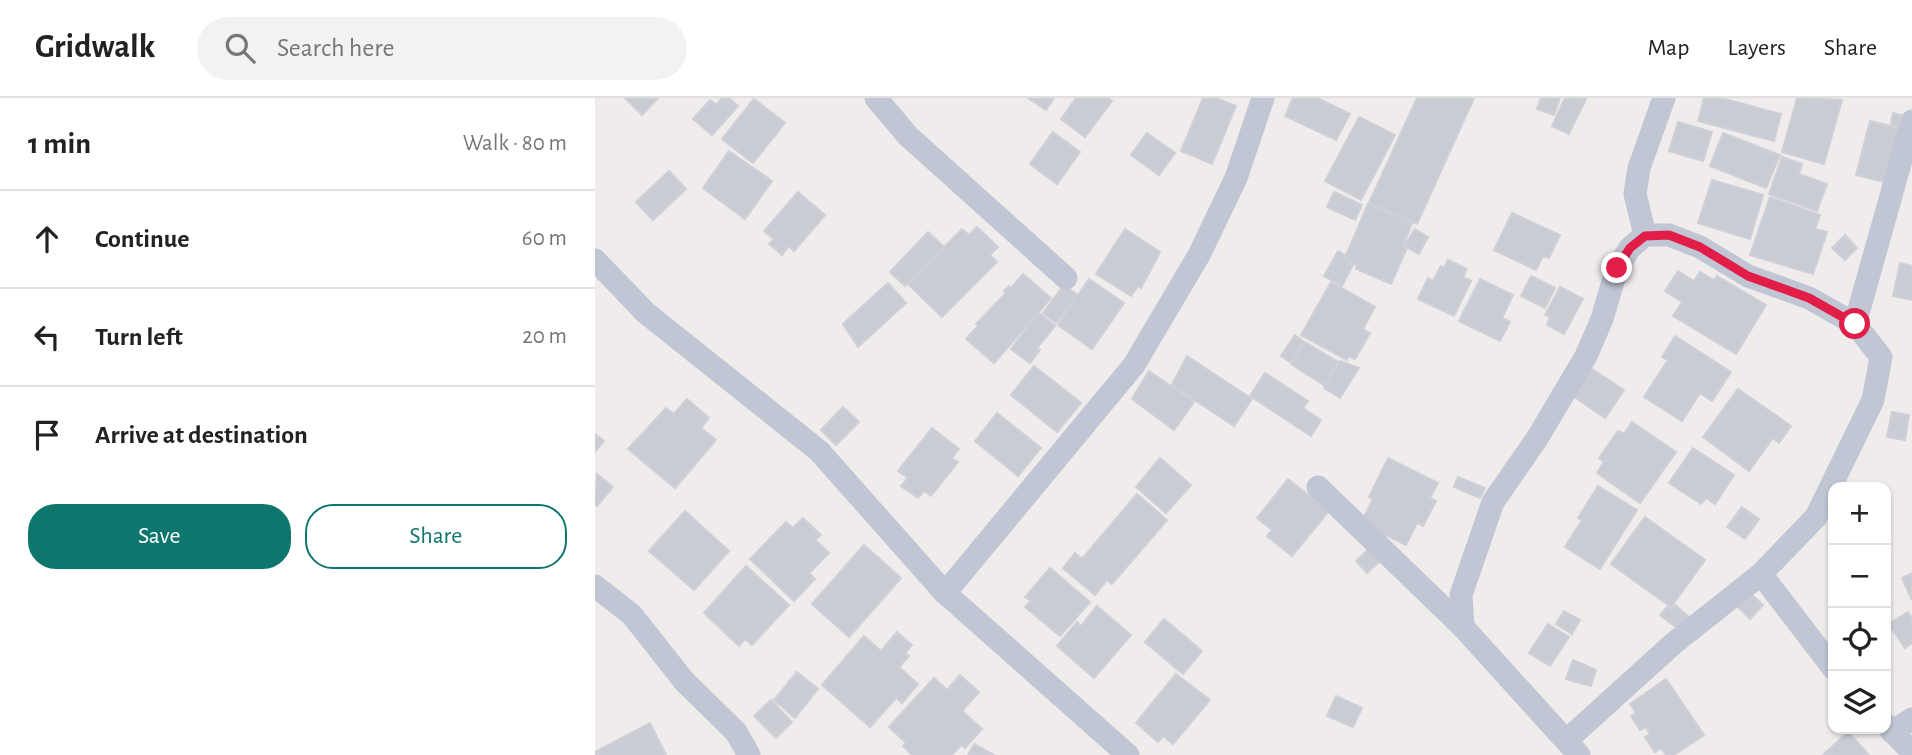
<!DOCTYPE html>
<meta charset="utf-8">
<style>
:root{--surface:#fff;--page:#f2f2f2;--text:#222;--muted:#767676;--line:#e0e0e0;--accent:#0f766e}
body{margin:0;font-family:"Alegreya Sans",sans-serif;background:var(--page);color:var(--text)}
.controls{position:absolute;right:21px;bottom:21px;display:grid;overflow:hidden;border-radius:14px;box-shadow:0 2px 5px #0004}
.controls button{width:63px;height:63px;display:grid;place-items:center;padding:0;border:0;border-bottom:2px solid var(--line);background:var(--surface);color:var(--text);font:35px sans-serif}
.stop{position:absolute;width:21px;height:21px;margin:-16px;border:5px solid #e11d48;border-radius:50%;background:#fff}
.stop.end{background:#e11d48;border-color:#fff;box-shadow:0 2px 7px #0008}
.list{margin:0;padding:0;list-style:none}
h2{display:flex;justify-content:space-between;align-items:center;height:91px;margin:0;padding:0 28px;font-size:30px}
h2 small{font-size:23px;font-weight:400;color:var(--muted)}
.list li{display:grid;grid-template-columns:46px 1fr auto;gap:21px;align-items:center;box-sizing:border-box;height:98px;padding:0 28px;border-top:2px solid var(--line)}
.list b{display:block;font-size:26px;white-space:nowrap}
.list em{font-size:23px;font-style:normal;color:var(--muted)}
.actions{display:flex;gap:14px;padding:21px 28px}
.actions a{flex:1;padding:16px 0;border:2px solid var(--accent);border-radius:28px;text-align:center;font-size:24px;color:var(--accent)}
.actions .main{background:var(--accent);color:#fff}
.icon{flex:none;width:38px;height:38px;fill:none;stroke:currentColor;stroke-width:2;stroke-linecap:round;stroke-linejoin:round}
.map{position:relative;flex:none;width:1317px;height:657px;overflow:hidden}
header{display:flex;align-items:center;gap:42px;box-sizing:border-box;height:98px;padding:0 35px;background:var(--surface);border-bottom:2px solid var(--line)}
header strong{font-size:33px}
nav{display:flex;gap:38px;margin-inline-start:auto;font-size:24px}
.search{width:490px;height:63px;background:var(--page);display:flex;align-items:center;gap:18px;box-sizing:border-box;padding:0 24px;border-radius:38px;color:var(--muted);font-size:26px}
main{display:flex}
aside{flex:1;background:var(--surface)}
.map>svg:first-child{display:block}
</style>
<header>
<strong>Gridwalk</strong>
<div class="search"><svg class="icon" aria-label="search" viewBox="0 0 24 24"><circle cx="10" cy="10" r="6"/><path d="M15 15l6 6"/></svg>Search here</div>
<nav><a>Map</a><a>Layers</a><a>Share</a></nav>
</header>
<main>
<aside>
<h2>1 min<small>Walk · 80 m</small></h2>
<ul class="list">
<li><svg class="icon" aria-label="ahead" viewBox="0 0 24 24"><path d="M12 20V5M6 11l6-6 6 6"/></svg><div><b>Continue</b></div><em>60 m</em></li>
<li><svg class="icon" aria-label="left" viewBox="0 0 24 24"><path d="M17 20v-9H6M10 6l-5 5 5 5"/></svg><div><b>Turn left</b></div><em>20 m</em></li>
<li><svg class="icon" aria-label="arrive" viewBox="0 0 24 24"><path d="M6 21V4h12l-3 4 3 4H6"/></svg><div><b>Arrive at destination</b></div></li>
</ul>
<div class="actions"><a class="main">Save</a><a>Share</a></div>
</aside>
<div class="map">
<svg width="1317" height="657" viewBox="0 0 1317 657">
<rect width="100%" height="100%" fill="#efeceb"/>
<g fill="#caccd4" stroke="#cfcfd8" stroke-width="2">
<path d="M30 0H63L47 17Z"/>
<path d="M127 0H134L143 8 117 37 98 21 115 2 121 7Z"/>
<path d="M433 0H459L451 12Z"/>
<path d="M481 0H513L517 3 490 39 466 21Z"/>
<path d="M608 0H621L641 8 617 66 586 53Z"/>
<path d="M698 0H722L755 16 741 42 690 18Z"/>
<path d="M822 0H879L822 126 774 105Z"/>
<path d="M946 0H965L959 17 942 11Z"/>
<path d="M970 0 991 1 974 36 957 28Z"/>
<path d="M1109 0H1126L1186 16 1179 43 1103 23Z"/>
<path d="M1202 0 1247 2 1229 66 1187 54Z"/>
<path d="M159 1 190 25 158 65 127 41Z"/>
<path d="M1298 15 1306 17 1303 28 1296 26Z"/>
<path d="M764 19 800 37 766 102 730 83Z"/>
<path d="M1275 23 1303 30 1290 84 1261 77Z"/>
<path d="M1083 24 1117 34 1108 63 1074 53Z"/>
<path d="M458 34 485 54 462 86 435 66Z"/>
<path d="M552 35 580 55 564 77 536 57Z"/>
<path d="M1128 35 1185 57 1171 90 1115 68Z"/>
<path d="M134 53 177 83 150 121 108 90Z"/>
<path d="M1187 59 1207 66 1204 76 1232 86 1222 113 1174 96Z"/>
<path d="M74 73 91 91 58 122 41 104Z"/>
<path d="M1117 82 1168 97 1155 141 1103 125Z"/>
<path d="M203 94 230 117 199 153 194 148 187 157 174 146 179 141 169 133Z"/>
<path d="M739 94 767 107 760 122 732 109Z"/>
<path d="M1175 99 1225 117 1220 131 1232 134 1218 176 1155 157Z"/>
<path d="M773 106 817 125 808 148 812 150 796 186 761 171 762 167 749 162Z"/>
<path d="M917 115 965 137 954 160 948 158 941 172 899 152Z"/>
<path d="M382 129 403 149 395 157 402 164 347 219 313 186 367 131 374 137Z"/>
<path d="M530 131 565 154 546 190 543 188 536 198 501 176Z"/>
<path d="M820 131 833 139 824 156 809 148Z"/>
<path d="M333 134 348 148 310 188 295 174Z"/>
<path d="M1250 137 1262 150 1250 162 1237 150Z"/>
<path d="M743 153 750 157 748 162 758 167 747 188 729 178Z"/>
<path d="M853 162 872 171 868 179 876 183 859 218 823 201 833 180 838 183 846 168 849 170Z"/>
<path d="M1305 165 1317 168V202L1298 198Z"/>
<path d="M1083 173 1099 183 1105 174 1119 182 1122 178 1171 207 1141 256 1078 218 1087 204 1070 193Z"/>
<path d="M428 176 456 200 399 265 371 241 383 228 381 226 411 195 409 193 414 188 416 190Z"/>
<path d="M936 178 960 190 950 210 926 198Z"/>
<path d="M494 181 529 205 497 251 463 227Z"/>
<path d="M885 181 918 197 907 220 915 224 905 243 864 223Z"/>
<path d="M736 184 780 209 768 231 775 235 760 261 753 258 752 262 706 237Z"/>
<path d="M293 185 311 205 263 249 248 226Z"/>
<path d="M469 187 483 197 461 225 448 215Z"/>
<path d="M965 189 988 201 969 236 952 227 955 219 950 217Z"/>
<path d="M444 215 460 228 442 250 445 252 435 265 416 251Z"/>
<path d="M700 237 709 244 695 264 686 258Z"/>
<path d="M1080 238 1136 274 1117 303 1105 295 1087 323 1049 299 1073 262 1067 259Z"/>
<path d="M710 244 743 264 729 287 696 266Z"/>
<path d="M592 258 657 301 639 328 577 287Z"/>
<path d="M745 263 764 270 745 300 729 290Z"/>
<path d="M439 268 486 305 462 334 416 297Z"/>
<path d="M997 271 1029 292 1010 320 978 298Z"/>
<path d="M554 273 599 304 579 332 537 301Z"/>
<path d="M670 275 713 303 708 310 726 322 716 338 655 298Z"/>
<path d="M1143 291 1196 328 1184 345 1178 340 1154 373 1108 339Z"/>
<path d="M92 301 114 320 106 330 121 342 80 390 33 351 71 310 79 316Z"/>
<path d="M248 309 264 324 241 347 226 332Z"/>
<path d="M1297 314 1314 317 1310 342 1292 339Z"/>
<path d="M402 315 446 350 423 378 380 343Z"/>
<path d="M1037 324 1081 354 1045 405 1002 375 1009 364 1004 360 1023 333 1029 336Z"/>
<path d="M337 330 364 351 357 360 363 364 336 398 329 393 323 400 306 388 313 380 303 373Z"/>
<path d="M0 336 9 343 0 354Z"/>
<path d="M1098 350 1139 377 1120 406 1111 400 1106 406 1074 385Z"/>
<path d="M565 360 596 387 571 415 541 389Z"/>
<path d="M793 360 843 385 835 400 841 403 828 428 822 425 811 447 766 425 778 401 774 399Z"/>
<path d="M2 376 18 389 2 408 0 406Z"/>
<path d="M863 379 890 390 885 400 859 389Z"/>
<path d="M693 381 734 413 697 458 672 438 677 432 662 420Z"/>
<path d="M1003 388 1042 412 1005 471 970 449 987 422 983 420Z"/>
<path d="M542 396 572 422 517 486 512 482 500 497 468 470 480 455 487 461Z"/>
<path d="M1147 409 1164 421 1150 441 1132 429Z"/>
<path d="M90 413 134 453 99 492 54 453Z"/>
<path d="M1050 419 1110 462 1076 509 1016 466Z"/>
<path d="M208 420 226 437 220 442 234 455 214 475 220 481 199 503 155 461 191 424 198 430Z"/>
<path d="M269 447 306 480 254 539 217 506Z"/>
<path d="M774 451 785 463 772 475 761 463Z"/>
<path d="M151 468 194 507 157 547 150 541 144 548 109 515Z"/>
<path d="M455 470 495 504 465 538 430 509 436 503 430 499Z"/>
<path d="M1317 475V502L1307 480Z"/>
<path d="M1155 495 1168 507 1155 521 1142 508Z"/>
<path d="M1080 507 1094 519 1083 531 1065 517 1073 508 1076 511Z"/>
<path d="M502 508 536 537 499 580 462 548 482 524 486 528Z"/>
<path d="M969 513 985 522 977 536 961 526Z"/>
<path d="M1313 514 1317 520V545L1310 550 1294 526Z"/>
<path d="M569 521 607 553 588 576 550 544Z"/>
<path d="M953 526 974 539 955 568 934 555Z"/>
<path d="M302 534 317 547 310 555 314 558 304 569 323 586 307 605 301 600 275 629 227 587 269 538 286 553Z"/>
<path d="M978 562 1001 572 996 588 971 581Z"/>
<path d="M202 574 223 591 200 620 179 602Z"/>
<path d="M581 576 615 602 578 646 568 638 563 644 541 625Z"/>
<path d="M365 577 384 594 367 613 387 631 370 650 366 647 357 657H317L308 648 311 645 294 629 339 580 352 592Z"/>
<path d="M1071 581 1109 637 1079 657H1071L1066 650 1060 654 1050 639 1055 636 1051 629 1045 632 1036 618 1041 615 1035 606Z"/>
<path d="M741 598 767 610 758 629 732 618Z"/>
<path d="M176 602 197 624 181 640 159 618Z"/>
<path d="M55 625 71 657H0V654Z"/>
<path d="M1253 634 1274 657H1228Z"/>
<path d="M379 646 399 657H373Z"/>
</g>
<g fill="none" stroke-linecap="round" stroke-linejoin="round">
<g stroke="#c0c6d4" stroke-width="23">
<path d="M281 0 313 38 471 180"/>
<path d="M1050 137 1040 96 1044 70 1069 0"/>
<path d="M0 162 51 215 224 353 350 495 533 657"/>
<path d="M1260 226 1317 23"/>
<path d="M723 389 868 529 984 657"/>
<path d="M1166 476 1238 570"/>
<path d="M0 488 37 517 89 583 141 634 154 657"/>
<path d="M350 495 539 267 604 157 641 80 668 0"/>
<path d="M868 529 866 497 898 404 943 339 991 258 1007 221 1022 170 1035 150 1050 137H1074L1105 149 1153 178 1214 200 1260 226 1286 259 1278 302 1221 419 1166 476 1079 545 973 641"/>
<path d="M1291 627 1317 654"/>
<path d="M1297 634 1317 621"/>
</g>
</g>
<g fill="none" stroke-linecap="round" stroke-linejoin="round">
<path stroke="#e11d48" stroke-width="9" d="M1022 170 1035 150 1050 138 1074 137 1105 149 1153 178 1214 200 1260 226"/>
</g>
</svg>
<div class="controls">
<button>+</button>
<button>−</button>
<button><svg class="icon" aria-label="locate" viewBox="0 0 24 24"><circle cx="12" cy="12" r="6"/><path d="M12 2v4M12 18v4M2 12h4M18 12h4"/></svg></button>
<button><svg class="icon" aria-label="layers" viewBox="0 0 24 24"><path d="M12 4l9 5-9 5-9-5zM3 14l9 5 9-5"/></svg></button>
</div>
<div class="stop" style="left:1260px;top:226px"></div>
<div class="stop end" style="left:1022px;top:170px"></div>
</div>
</main>
